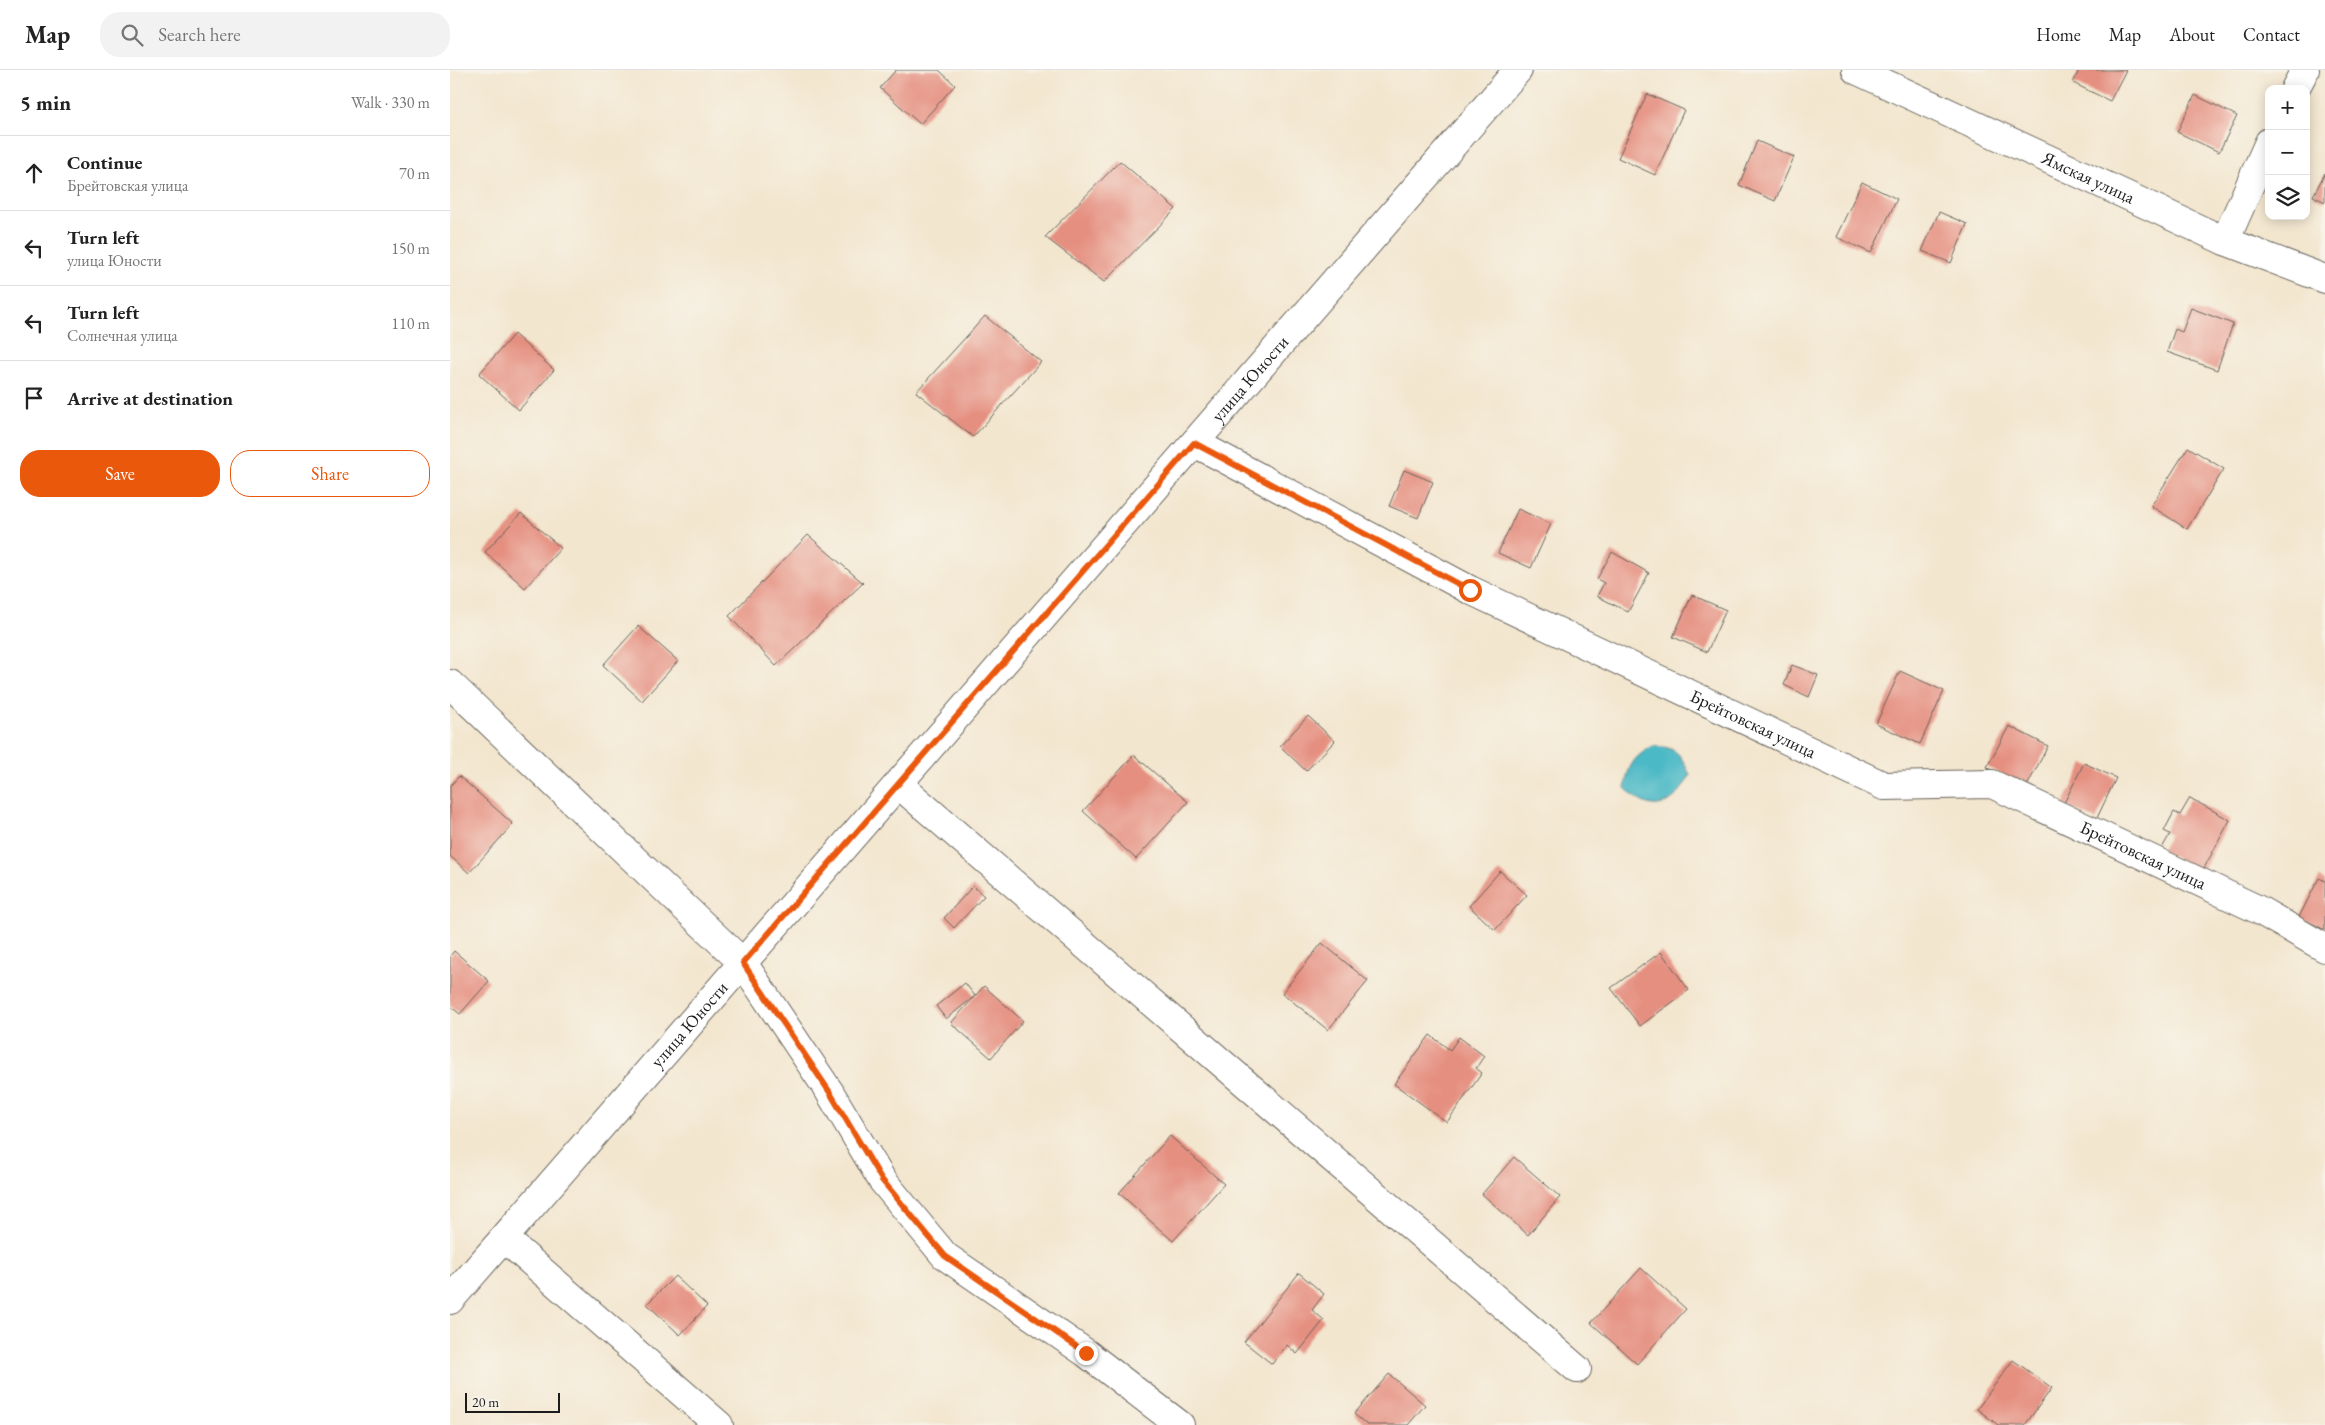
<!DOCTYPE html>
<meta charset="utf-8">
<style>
:root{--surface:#fff;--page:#f2f2f2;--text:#222;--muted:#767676;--line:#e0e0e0;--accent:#ea580c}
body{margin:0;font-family:"EB Garamond",serif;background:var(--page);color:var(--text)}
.controls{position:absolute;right:15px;top:15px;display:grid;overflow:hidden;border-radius:10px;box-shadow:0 2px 12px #0003}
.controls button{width:45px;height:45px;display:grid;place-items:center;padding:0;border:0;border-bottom:1px solid var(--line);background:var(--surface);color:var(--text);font:25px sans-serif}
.scale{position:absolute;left:15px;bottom:12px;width:95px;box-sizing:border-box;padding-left:5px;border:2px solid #1c1c1c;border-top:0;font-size:14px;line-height:18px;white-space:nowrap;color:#1c1c1c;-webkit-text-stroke:4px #f7f3e8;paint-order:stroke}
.stop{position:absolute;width:15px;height:15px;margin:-11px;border:4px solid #ea580c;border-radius:50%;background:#fff}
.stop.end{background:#ea580c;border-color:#fff;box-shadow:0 1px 5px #0008}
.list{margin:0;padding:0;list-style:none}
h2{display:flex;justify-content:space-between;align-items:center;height:65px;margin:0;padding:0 20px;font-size:21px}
h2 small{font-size:16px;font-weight:400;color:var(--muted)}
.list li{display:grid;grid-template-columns:32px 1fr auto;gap:15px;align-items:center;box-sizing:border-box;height:75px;padding:0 20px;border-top:1px solid var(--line)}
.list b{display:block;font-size:19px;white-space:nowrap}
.list p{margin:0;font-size:16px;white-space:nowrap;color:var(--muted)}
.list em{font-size:16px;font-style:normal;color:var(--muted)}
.actions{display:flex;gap:10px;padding:15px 20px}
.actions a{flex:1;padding:11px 0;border:1px solid var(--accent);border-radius:20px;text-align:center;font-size:18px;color:var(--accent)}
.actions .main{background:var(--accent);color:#fff}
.icon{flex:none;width:28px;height:28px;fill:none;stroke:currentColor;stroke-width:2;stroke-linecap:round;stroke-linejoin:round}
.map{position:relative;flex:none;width:1875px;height:1355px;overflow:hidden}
header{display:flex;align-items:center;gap:30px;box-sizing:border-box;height:70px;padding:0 25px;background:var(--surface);border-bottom:1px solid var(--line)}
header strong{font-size:24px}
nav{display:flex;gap:28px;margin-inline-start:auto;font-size:18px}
.search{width:350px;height:45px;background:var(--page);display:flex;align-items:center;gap:12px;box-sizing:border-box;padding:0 18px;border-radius:20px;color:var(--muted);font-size:19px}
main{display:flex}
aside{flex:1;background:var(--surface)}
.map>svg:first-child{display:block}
</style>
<header>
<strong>Map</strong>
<div class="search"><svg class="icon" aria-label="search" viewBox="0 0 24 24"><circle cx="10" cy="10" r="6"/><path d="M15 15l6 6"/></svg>Search here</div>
<nav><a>Home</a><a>Map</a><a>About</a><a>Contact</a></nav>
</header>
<main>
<aside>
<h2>5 min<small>Walk · 330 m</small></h2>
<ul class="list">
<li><svg class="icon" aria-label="ahead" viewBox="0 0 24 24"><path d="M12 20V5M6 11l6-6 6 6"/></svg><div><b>Continue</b><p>Брейтовская улица</p></div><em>70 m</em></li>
<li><svg class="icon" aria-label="left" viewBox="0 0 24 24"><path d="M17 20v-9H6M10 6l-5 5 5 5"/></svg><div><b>Turn left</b><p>улица Юности</p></div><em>150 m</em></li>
<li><svg class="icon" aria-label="left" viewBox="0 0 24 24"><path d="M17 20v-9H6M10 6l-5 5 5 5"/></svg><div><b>Turn left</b><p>Солнечная улица</p></div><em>110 m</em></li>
<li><svg class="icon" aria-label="arrive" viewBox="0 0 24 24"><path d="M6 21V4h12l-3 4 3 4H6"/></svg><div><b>Arrive at destination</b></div></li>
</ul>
<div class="actions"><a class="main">Save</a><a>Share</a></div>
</aside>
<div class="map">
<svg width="1875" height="1355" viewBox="0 0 1875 1355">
<rect width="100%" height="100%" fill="#f7f3e8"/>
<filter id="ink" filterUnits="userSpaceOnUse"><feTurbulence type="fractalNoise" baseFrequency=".02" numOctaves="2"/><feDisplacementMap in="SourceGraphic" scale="10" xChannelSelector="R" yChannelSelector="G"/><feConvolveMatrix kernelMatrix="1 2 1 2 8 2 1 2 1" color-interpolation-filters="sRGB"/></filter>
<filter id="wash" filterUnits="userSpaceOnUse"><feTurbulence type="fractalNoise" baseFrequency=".0096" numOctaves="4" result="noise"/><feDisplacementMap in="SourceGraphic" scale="20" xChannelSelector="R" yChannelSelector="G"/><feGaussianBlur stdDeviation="1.12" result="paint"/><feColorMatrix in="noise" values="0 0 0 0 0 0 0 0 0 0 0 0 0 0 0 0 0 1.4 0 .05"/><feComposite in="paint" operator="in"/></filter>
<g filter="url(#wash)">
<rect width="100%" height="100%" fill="#f3e6cf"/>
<path fill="#4cb9c6" stroke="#346a71" d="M1203 676C1228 677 1230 684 1240 705 1224 737 1202 747 1175 718 1178 696 1183 687 1203 676Z"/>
<g id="blocks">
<g fill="#e58f80">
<path d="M446 0H489L505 15 470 54 430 18Z"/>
<path d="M1629 0H1676L1660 31 1623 13Z"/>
<path d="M1197 24 1234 40 1205 105 1168 88Z"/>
<path d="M1745 25 1787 46 1769 82 1727 62Z"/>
<path d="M1307 71 1344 87 1325 131 1289 115Z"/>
<path d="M670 91 726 139 654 212 595 167Z"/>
<path d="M1875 103V132L1863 126Z"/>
<path d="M1412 112 1447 129 1421 183 1386 167Z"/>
<path d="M1489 142 1517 154 1501 193 1472 181Z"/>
<path d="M1741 238 1783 254 1767 300 1717 282 1725 259 1732 262Z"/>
<path d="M535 246 591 292 523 367 466 322Z"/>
<path d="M64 264 104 300 69 340 29 304Z"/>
<path d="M1738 377 1774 399 1737 459 1701 436Z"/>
<path d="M954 400 983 412 968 448 939 436Z"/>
<path d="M1068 439 1101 454 1081 498 1048 483Z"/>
<path d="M71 443 111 478 75 518 35 482Z"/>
<path d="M358 465 413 513 326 596 279 546Z"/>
<path d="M1162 482 1199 503 1178 542 1147 526 1154 513 1147 509Z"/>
<path d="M1242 525 1276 540 1257 582 1223 567Z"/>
<path d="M188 556 228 591 192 631 153 595Z"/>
<path d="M1342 595 1368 605 1359 627 1334 615Z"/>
<path d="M1450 601 1494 621 1470 674 1426 654Z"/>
<path d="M858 646 885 671 856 701 830 676Z"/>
<path d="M1559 656 1598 676 1576 718 1537 697Z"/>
<path d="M684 685 738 732 686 789 633 741Z"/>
<path d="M1634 693 1666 708 1646 750 1613 735Z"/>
<path d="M9 706 63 754 19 803 0 786V716Z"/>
<path d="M1740 728 1780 750 1752 802 1711 780 1720 764 1714 761 1724 742 1730 745Z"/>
<path d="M1050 801 1077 825 1045 860 1019 836Z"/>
<path d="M1869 808 1875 811V860L1849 847Z"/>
<path d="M523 816 534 826 504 858 494 848Z"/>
<path d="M872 873 918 911 878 960 832 923Z"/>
<path d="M4 881 39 911 10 944 0 936V886Z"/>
<path d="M1211 882 1239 920 1190 956 1161 918Z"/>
<path d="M515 913 525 926 496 949 486 936Z"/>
<path d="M534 916 573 951 541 988 501 953Z"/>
<path d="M980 965 1000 980 1009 967 1034 986 1026 998 1032 1003 997 1052 944 1014Z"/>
<path d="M720 1066 774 1114 723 1171 669 1123Z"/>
<path d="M1064 1087 1110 1127 1078 1165 1032 1124Z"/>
<path d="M1191 1198 1236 1239 1187 1294 1141 1253Z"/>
<path d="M849 1203 874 1224 862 1240 874 1250 847 1284 837 1275 822 1294 794 1272Z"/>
<path d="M225 1206 257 1236 230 1265 197 1234Z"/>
<path d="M1563 1290 1602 1318 1575 1355H1548L1527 1339Z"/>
<path d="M939 1304 975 1335 958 1355H917L904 1344Z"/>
</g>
</g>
</g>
<g filter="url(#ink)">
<use href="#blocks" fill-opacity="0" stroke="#67635b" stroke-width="1"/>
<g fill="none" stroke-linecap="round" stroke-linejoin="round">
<defs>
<g id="minor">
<path id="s1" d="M1406 0 1775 171 1875 209"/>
<path d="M1845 19 1855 0"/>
<path d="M1775 171 1819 72"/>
<path id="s2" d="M745 373 1020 520 1434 716 1542 714 1809 840 1875 878"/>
<path d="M0 614 293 893 379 1021 432 1110 495 1186 636 1283 730 1355"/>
<path d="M448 714 1127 1299"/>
<path d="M54 1168 269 1355"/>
<path id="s3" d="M0 1230 1068 0"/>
</g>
</defs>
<use href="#minor" stroke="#67635b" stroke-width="30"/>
<use href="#minor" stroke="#fff" stroke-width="28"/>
</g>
</g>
<g fill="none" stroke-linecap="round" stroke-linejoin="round" filter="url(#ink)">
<path stroke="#ea580c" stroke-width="6" d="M636 1283 495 1186 432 1110 379 1021 293 893 744 373 1020 520"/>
</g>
<g text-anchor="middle" stroke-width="4" stroke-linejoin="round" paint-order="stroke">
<g font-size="18" fill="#1c1c1c" stroke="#f7f3e8">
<text dy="6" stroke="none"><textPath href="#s1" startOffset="256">Ямская улица</textPath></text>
<text dy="6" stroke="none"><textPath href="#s3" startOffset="1220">улица Юности</textPath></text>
<text dy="6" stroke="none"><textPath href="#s2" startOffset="625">Брейтовская улица</textPath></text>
<text dy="6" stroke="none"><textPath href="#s2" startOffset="1045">Брейтовская улица</textPath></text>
<text dy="6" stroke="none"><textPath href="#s3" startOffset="365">улица Юности</textPath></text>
</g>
</g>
</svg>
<div class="controls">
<button>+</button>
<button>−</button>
<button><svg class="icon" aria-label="layers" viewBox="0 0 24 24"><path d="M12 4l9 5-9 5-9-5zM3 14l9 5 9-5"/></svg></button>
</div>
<div class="scale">20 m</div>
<div class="stop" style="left:1020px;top:520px"></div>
<div class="stop end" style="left:636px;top:1283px"></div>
</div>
</main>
